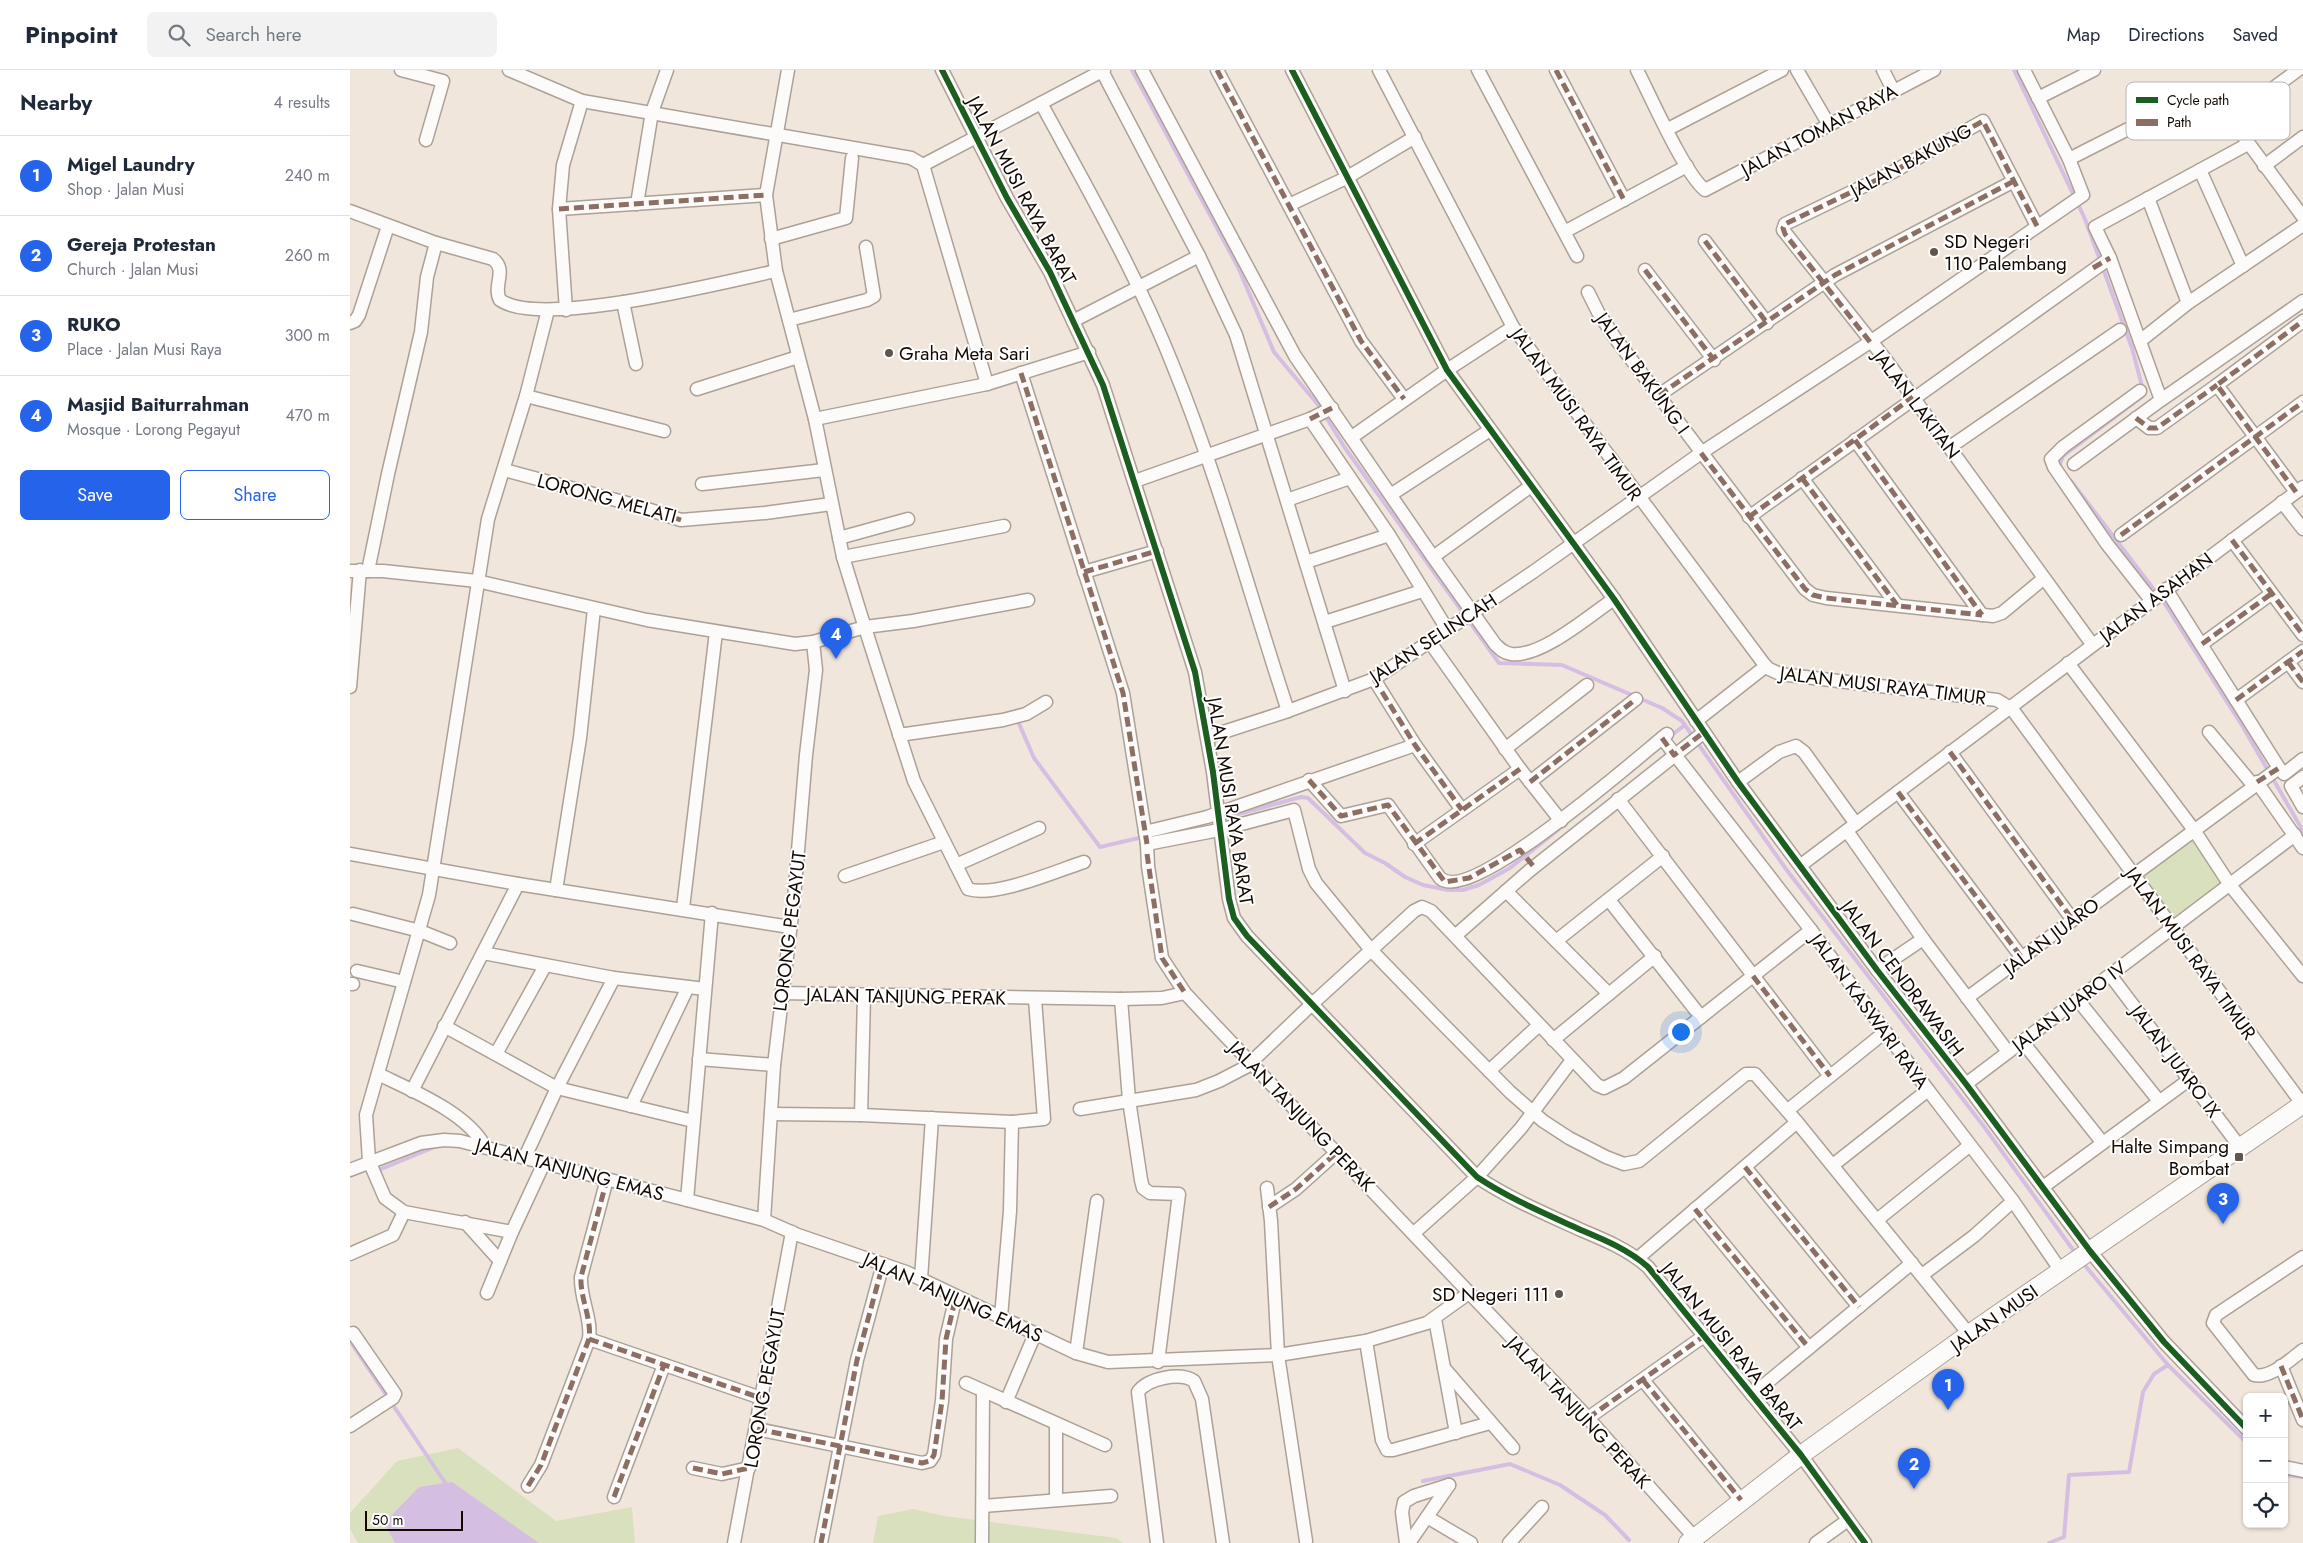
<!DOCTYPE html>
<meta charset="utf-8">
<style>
:root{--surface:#fff;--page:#f2f2f3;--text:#1f2937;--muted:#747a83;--line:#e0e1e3;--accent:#2563eb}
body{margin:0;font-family:Jost,sans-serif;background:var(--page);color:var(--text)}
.controls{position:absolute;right:15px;bottom:15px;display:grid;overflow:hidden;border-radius:8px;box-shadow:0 1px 4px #0004}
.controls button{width:45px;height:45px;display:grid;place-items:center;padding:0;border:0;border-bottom:1px solid var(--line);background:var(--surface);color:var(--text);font:25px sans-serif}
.scale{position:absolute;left:15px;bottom:12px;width:98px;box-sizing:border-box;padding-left:5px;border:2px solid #140901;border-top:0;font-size:14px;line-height:18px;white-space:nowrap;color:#140901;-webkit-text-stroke:4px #fff;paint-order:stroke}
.you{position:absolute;left:1330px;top:961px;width:18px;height:18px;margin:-12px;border:4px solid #fff;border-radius:50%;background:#1a73e8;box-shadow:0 0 0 8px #1a73e833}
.badge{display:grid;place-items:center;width:32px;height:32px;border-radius:50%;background:var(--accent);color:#fff;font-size:16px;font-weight:700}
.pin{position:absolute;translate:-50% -41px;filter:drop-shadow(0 1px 2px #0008)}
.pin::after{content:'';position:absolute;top:26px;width:18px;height:15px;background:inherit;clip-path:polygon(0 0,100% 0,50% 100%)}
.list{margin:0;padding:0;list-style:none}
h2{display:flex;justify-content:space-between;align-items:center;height:65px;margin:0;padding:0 20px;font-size:21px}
h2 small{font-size:16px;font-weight:400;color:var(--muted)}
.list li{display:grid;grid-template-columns:32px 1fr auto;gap:15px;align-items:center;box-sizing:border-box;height:80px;padding:0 20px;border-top:1px solid var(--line)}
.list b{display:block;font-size:19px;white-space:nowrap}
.list p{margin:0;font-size:16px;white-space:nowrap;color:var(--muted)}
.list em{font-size:16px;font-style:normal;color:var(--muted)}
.actions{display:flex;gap:10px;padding:15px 20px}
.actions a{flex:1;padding:11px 0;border:1px solid var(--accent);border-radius:8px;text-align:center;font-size:18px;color:var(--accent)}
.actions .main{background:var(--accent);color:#fff}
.icon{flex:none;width:28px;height:28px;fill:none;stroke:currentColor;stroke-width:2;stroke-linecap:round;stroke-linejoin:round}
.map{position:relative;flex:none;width:1953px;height:1473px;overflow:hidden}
header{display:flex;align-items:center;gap:30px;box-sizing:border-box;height:70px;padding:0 25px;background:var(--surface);border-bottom:1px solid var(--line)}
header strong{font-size:24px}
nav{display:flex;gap:28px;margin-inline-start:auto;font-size:18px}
.search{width:350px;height:45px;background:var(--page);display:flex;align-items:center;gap:12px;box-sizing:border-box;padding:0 18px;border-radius:8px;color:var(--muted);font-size:19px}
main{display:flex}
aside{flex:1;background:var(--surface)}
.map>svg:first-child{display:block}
</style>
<header>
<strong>Pinpoint</strong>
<div class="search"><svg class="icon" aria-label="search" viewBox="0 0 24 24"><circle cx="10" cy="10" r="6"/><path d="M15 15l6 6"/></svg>Search here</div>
<nav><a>Map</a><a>Directions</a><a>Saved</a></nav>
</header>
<main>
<aside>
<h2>Nearby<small>4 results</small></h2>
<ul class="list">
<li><span class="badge">1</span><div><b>Migel Laundry</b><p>Shop · Jalan Musi</p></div><em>240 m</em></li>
<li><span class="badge">2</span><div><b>Gereja Protestan</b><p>Church · Jalan Musi</p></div><em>260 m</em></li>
<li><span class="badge">3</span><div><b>RUKO</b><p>Place · Jalan Musi Raya</p></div><em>300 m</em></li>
<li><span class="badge">4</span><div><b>Masjid Baiturrahman</b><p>Mosque · Lorong Pegayut</p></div><em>470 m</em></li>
</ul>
<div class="actions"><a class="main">Save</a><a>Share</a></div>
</aside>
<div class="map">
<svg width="1953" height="1473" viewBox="0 0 1953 1473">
<rect width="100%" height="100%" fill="#f1e6db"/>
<g fill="#d9e0bd">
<path d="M1839 767 1873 813 1825 850 1790 806Z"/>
<path d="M108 1378 206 1451 282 1437 285 1473H8L0 1459V1443L47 1391Z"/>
<path d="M563 1439 595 1446 766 1468 773 1473H523L528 1446Z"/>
</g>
<path fill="#d4bfe3" d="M102 1412 189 1473H45L34 1453 69 1417Z"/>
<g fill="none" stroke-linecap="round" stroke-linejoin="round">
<g stroke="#d4bfe3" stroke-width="4">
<path d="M782 0 888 197 924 282 970 337 995 378 1149 593 1212 595 1312 638 1332 651 1436 799 1635 1058 1726 1184"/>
<path d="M1664 0 1735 149 1782 278 1793 320"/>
<path d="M1711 398 1709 396 1713 386 1793 326"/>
<path d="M1721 411 1815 534 1893 657 1953 761"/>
<path d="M667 649 684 688 750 777 793 767"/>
<path d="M1319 667 1335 655"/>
<path d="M870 749 951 727 958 728 1015 783 1035 793 1055 807 1073 815 1098 820H1113L1129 815 1160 798 1214 755"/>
<path d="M31 1099 87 1076"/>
<path d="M1732 1192 1818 1295 1897 1373"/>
<path d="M0 1271 98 1417"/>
<path d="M1934 1405 1953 1407"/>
<path d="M1073 1411 1160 1394 1210 1415 1255 1445 1279 1470"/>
<path d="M1699 1473 1714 1467 1719 1405 1779 1402 1793 1322 1804 1304 1818 1295"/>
</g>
<defs>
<g id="street">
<path d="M51 0 93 11 76 70"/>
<path d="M159 0 232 31 561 88 573 95 754 0"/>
<path d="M438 0 416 125 426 201 465 349 493 487 510 542 564 711 618 819C645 828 706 801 734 792"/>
<path d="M592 0 657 128 700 202 753 315 845 602 863 702 879 829 884 848 897 866 1127 1107C1160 1129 1196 1144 1231 1160 1255 1170 1279 1180 1298 1197L1451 1385 1515 1473"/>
<path d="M792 0 945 286 1083 487 1145 574C1150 579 1154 583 1161 584 1191 588 1240 545 1264 529"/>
<path d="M867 0 1011 271 1054 329"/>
<path d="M942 0 1097 300 1264 529 1388 712 1527 900 1616 1014 1740 1181 1814 1272 1897 1359"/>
<path d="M1029 0 1163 257 1417 598 1430 604 1647 630 1662 639 1953 1035"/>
<path d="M1128 0 1227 186"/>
<path d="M1206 0 1274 130"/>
<path d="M1287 0C1301 27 1334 103 1355 120L1584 0"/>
<path d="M1447 0 1479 55"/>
<path d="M1533 0 1543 20"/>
<path d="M752 1 849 186 886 265 995 621"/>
<path d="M1688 28 1744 0"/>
<path d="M691 33C737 118 786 203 822 293 868 406 900 525 938 641"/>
<path d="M1881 49 1948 0"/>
<path d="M1318 59 1432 0"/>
<path d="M1719 89 1853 21H1860L1953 147"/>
<path d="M573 95 637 314"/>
<path d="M1914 96 1953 67"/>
<path d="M1850 100 1893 196"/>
<path d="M1798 128 1838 233"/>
<path d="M287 134 302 42 317 0"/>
<path d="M939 135 996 108 1065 67"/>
<path d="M209 139 416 125"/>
<path d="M0 141 86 173 143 189C158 201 142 216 150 230 190 259 373 212 426 201"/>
<path d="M1687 156 1633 51 1541 103 1435 154 1433 160 1536 290 1742 574"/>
<path d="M1216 161 1337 96"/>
<path d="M421 169 496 148 502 88"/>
<path d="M1355 171 1417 253"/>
<path d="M1295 200 1364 290"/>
<path d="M1238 222 1248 242 1265 268 1455 519 1463 525 1476 528 1643 546 1652 543 1693 509"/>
<path d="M273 232 286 294"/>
<path d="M216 240 209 139 213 95 232 31"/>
<path d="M439 250 517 230 524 226 516 177"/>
<path d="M723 251 849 186"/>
<path d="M0 253 5 251 9 245 38 156"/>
<path d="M1790 271 1838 233 1953 155"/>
<path d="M671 303 773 623 797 774 798 796 812 888 835 923 863 953 1238 1348 1344 1467"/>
<path d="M347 319 448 287"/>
<path d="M1790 321 1713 377 1701 389 1704 397 1757 474 1801 530"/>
<path d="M1309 325 1485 205 1664 111"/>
<path d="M176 326 314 361"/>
<path d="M1811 330 1760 188 1745 157 1898 74"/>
<path d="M1786 348 1799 358H1807L1867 315"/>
<path d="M465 349 637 314 739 282"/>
<path d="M960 349 1039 465 1097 559"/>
<path d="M1002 367 1097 300 1163 257"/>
<path d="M1505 370 1632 545"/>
<path d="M1600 377 1770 260"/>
<path d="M1724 394 1811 330 1953 231"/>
<path d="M154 400 288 436 331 450 415 443 481 434"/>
<path d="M1452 408 1547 535"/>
<path d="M785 411 960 349 982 338"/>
<path d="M352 414 474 400"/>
<path d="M1946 422 1867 315 1953 251"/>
<path d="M1042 424 1140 360"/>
<path d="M937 430 1000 408"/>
<path d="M1932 432 1953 459"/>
<path d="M1399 447 1760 188"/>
<path d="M1771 465 1953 332"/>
<path d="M489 468 558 449"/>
<path d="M1882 470 1953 565"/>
<path d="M493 487 654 456"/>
<path d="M1083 487 1181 416"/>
<path d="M956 492 1039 465"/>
<path d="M0 501H33L127 511 297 550 445 574 463 572 515 557 563 551 678 530"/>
<path d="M18 501 38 404 71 262 77 207 86 173"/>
<path d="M734 502 807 481"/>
<path d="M1816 519 1929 698 1934 704 1953 689"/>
<path d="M975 552 1072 521"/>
<path d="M1079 571 1170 699 1211 751"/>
<path d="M1852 574 1921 524"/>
<path d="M1938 592 1953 612"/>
<path d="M1718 593 1844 760 1880 815 1953 906"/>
<path d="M1024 609 1065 675 1112 740"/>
<path d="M0 617 10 500"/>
<path d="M1886 630 1953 581"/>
<path d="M1346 651 1416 596"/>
<path d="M1859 662 1903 715"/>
<path d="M549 665 653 650 676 644 696 632"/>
<path d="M858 667 938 641 1024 609 1183 502 1351 383 1520 272 1733 125 1719 89 1674 0"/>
<path d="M1312 668 1461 860 1578 1020 1663 1131 1711 1201"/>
<path d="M1155 679 1237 615"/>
<path d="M1600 682 1722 849"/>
<path d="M1953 707 1941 716 1953 737"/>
<path d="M959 710 991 746 1038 735 1090 808C1120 836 1288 687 1317 664"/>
<path d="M1180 712 1286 629"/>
<path d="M1388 712 1429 682 1446 676 1454 682 1506 754"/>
<path d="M1907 712 1953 778"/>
<path d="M1548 722 1672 888"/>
<path d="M1268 729 1480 1006"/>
<path d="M1497 761 1573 869 1658 982"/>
<path d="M795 762 857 747 1065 675"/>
<path d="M797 774 869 760 944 740 959 799 966 813 1021 880 1086 947 1160 1022 1193 1051 1219 1068 1256 1087 1274 1094 1289 1091 1396 1004H1405L1447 1052 1619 1264"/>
<path d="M1064 774 1170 699"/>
<path d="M0 784 168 814 440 857"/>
<path d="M606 795 689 758"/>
<path d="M1451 795 1953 417"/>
<path d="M495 806 594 772"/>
<path d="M206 820 230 668 244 539"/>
<path d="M1156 821 1259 924"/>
<path d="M1259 830 1351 947"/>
<path d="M333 838 366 562"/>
<path d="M3 844 70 861 100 873"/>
<path d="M1105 866 1179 801 1353 663"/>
<path d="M1206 871 1313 786"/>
<path d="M133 883 264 908 355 919"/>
<path d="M1527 900 1573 869"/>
<path d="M7 901 54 912"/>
<path d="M1761 906 1890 1077"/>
<path d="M0 914H3"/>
<path d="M431 923 771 929 812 928 835 923"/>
<path d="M1617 928 1929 698"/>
<path d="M771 929 779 1030 791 1110 793 1118 800 1123 829 1124 808 1292"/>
<path d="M1728 930 1809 1031"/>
<path d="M94 956 207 1018 343 1051"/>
<path d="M1203 970 1305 886"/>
<path d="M1672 971 1752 1072"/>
<path d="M146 984 195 896"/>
<path d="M349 989 424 995"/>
<path d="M1139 1001 1188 956"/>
<path d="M28 1004C61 1020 118 1043 135 1077"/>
<path d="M1616 1014 1945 765"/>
<path d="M62 1021 168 814"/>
<path d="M281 1036 338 917"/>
<path d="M730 1039 846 1020 869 1011 896 997 962 934 1064 841 1072 837 1081 841 1247 1015 1254 1018 1274 1008 1461 860"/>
<path d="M1438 1040 1535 962"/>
<path d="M421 1044 511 1045 662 1052 694 1049 685 929"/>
<path d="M511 1045 514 926"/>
<path d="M175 1087 207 1018 264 908"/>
<path d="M1483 1095 1578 1020"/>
<path d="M1395 1097 1509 1237"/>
<path d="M0 1100 71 1073 94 1070 110 1071 414 1150 448 1165 556 1202 726 1283 758 1292 928 1285 1016 1271 1077 1253 1119 1223"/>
<path d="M1693 1117 1840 1009"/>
<path d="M917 1118 921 1151 928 1285 956 1471"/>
<path d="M337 1130 362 843"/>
<path d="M919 1137 946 1119 986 1083"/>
<path d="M1345 1139 1459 1278"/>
<path d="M414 1150 424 995 444 828 456 685 466 600 463 572"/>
<path d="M1527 1150 1619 1076"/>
<path d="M115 1152 150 1191"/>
<path d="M162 1162 54 1142 35 1128 19 1091 16 1045 79 825 138 449 176 326 198 240"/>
<path d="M1064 1163 1127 1107 1171 1058 1222 990"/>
<path d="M0 1184 43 1165 54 1142"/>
<path d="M1953 1187 1866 1245 1863 1253 1904 1305C1920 1309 1941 1289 1953 1280"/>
<path d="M1288 1188 1447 1052"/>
<path d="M1572 1205 1624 1166 1663 1131"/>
<path d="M571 1209 582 1048"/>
<path d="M137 1223 162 1162 194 1093"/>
<path d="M651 1247 660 1141 662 1052"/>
<path d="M1085 1249 1106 1363"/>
<path d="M0 1264 3 1263 45 1324 43 1328 0 1356"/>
<path d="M239 1269 411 1328"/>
<path d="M1016 1271 1032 1370 1037 1380H1043L1140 1353"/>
<path d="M726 1283 747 1131"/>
<path d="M1931 1296 1953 1350"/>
<path d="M1094 1298 1163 1378"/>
<path d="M1293 1310 1391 1430"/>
<path d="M616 1313 755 1375"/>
<path d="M1402 1325 1562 1193"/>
<path d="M656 1332 685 1264"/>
<path d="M1238 1348 1354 1266"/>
<path d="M706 1354V1430"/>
<path d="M407 1359 572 1393 580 1391 584 1385 592 1331 596 1269 606 1226"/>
<path d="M1934 1397 1953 1401"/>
<path d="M343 1398 372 1404 399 1398"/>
<path d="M178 1416 191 1395 239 1269C242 1248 230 1229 231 1207L257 1109"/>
<path d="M264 1427 314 1295"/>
<path d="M633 1436 761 1426"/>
<path d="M1077 1447 1121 1473"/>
<path d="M384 1473 442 1162"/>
<path d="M471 1473 507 1290 533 1194"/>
<path d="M632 1473 633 1321"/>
<path d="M807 1473 788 1322C798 1308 830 1302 844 1311L852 1329 873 1473"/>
<path d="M1056 1473 1052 1442 1054 1432 1064 1426 1099 1415"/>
<path d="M1059 1473 1099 1415"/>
<path d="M1159 1473 1192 1437"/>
<path d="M1466 1473 1498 1450"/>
</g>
<path id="secondary" d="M1338 1473 1451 1385 1619 1264 1953 1034"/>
</defs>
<use href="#street" stroke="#aca196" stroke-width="15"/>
<use href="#secondary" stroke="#aca196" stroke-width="20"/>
<use href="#street" stroke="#fdfbfa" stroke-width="12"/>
<use href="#secondary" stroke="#fdfbfa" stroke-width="18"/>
<g stroke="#8d6e63" stroke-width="5" stroke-dasharray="10 5" stroke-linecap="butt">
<path d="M867 0 1011 271 1054 329"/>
<path d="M1206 0 1274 130"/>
<path d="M209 139 416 125"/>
<path d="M1355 171 1417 253"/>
<path d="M1743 198 1760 188"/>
<path d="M1295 200 1364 290"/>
<path d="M1520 272 1435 164 1433 158 1435 154 1541 103 1633 51 1687 156"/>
<path d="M671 303 773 623 797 774"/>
<path d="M1309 325 1485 205 1664 111"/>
<path d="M1786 348 1799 358H1807L1867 315"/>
<path d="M960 349 982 338"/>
<path d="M1505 370 1632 545"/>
<path d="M1351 383 1455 519 1463 525 1476 528 1632 545"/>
<path d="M1452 408 1547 535"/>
<path d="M1946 422 1867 315 1953 251"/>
<path d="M322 447 331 450"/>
<path d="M1399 447 1563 327"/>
<path d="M1771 465 1953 332"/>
<path d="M1882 470 1953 565"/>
<path d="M734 502 807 481"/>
<path d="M1852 574 1921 524"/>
<path d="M1938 592 1953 612"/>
<path d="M1024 609 1065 675 1112 740"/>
<path d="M1886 630 1953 581"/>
<path d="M1312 668 1324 685 1353 663"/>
<path d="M1600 682 1722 849"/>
<path d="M959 710 991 746 1038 735 1095 812 1119 808 1170 780 1184 797"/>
<path d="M1180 712 1286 629"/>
<path d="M1907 712 1929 698"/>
<path d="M1548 722 1672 888"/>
<path d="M1064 774 1170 699"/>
<path d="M797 784 812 888 835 923"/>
<path d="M1403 906 1480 1006"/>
<path d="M1395 1097 1509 1237"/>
<path d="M919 1137 946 1119 986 1083"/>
<path d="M1345 1139 1459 1278"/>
<path d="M239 1269 411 1328"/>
<path d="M1931 1296 1953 1350"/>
<path d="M1293 1310 1391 1430"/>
<path d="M1238 1348 1354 1266"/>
<path d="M407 1359 572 1393 580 1391 584 1385 592 1331 596 1269 606 1226"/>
<path d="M343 1398 372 1404 399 1398"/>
<path d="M178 1416 191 1395 239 1269C242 1248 230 1229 231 1207L257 1109"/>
<path d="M264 1427 314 1295"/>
<path d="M471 1473 507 1290 533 1194"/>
</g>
<defs>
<g id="cycleway">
<path d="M592 0 657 128 700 202 753 315 845 602 863 702 879 829 884 848 897 866 1127 1107C1160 1129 1196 1144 1231 1160 1255 1170 1279 1180 1298 1197L1451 1385 1515 1473"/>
<path d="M942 0 1097 300 1264 529 1388 712 1527 900 1616 1014 1740 1181 1814 1272 1897 1359"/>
</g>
</defs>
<use href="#cycleway" stroke="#fff" stroke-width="9"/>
<use href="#cycleway" stroke="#1b5e20" stroke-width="6"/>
</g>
<g fill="#61564d" stroke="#fff" stroke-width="2">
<circle cx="1584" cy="182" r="5"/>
<circle cx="539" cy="283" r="5"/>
<rect x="1884" y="1082" width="10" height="10" rx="2.5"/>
<circle cx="1209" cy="1224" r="5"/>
</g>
<g text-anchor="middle" stroke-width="4" stroke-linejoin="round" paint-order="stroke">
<g font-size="19" fill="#140901" stroke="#fff">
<text transform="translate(1469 60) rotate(-28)" y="7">JALAN TOMAN RAYA</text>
<text transform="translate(1561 90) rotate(-28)" y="7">JALAN BAKUNG</text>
<text transform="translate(672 120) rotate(62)" y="7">JALAN MUSI RAYA BARAT</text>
<text transform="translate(1293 303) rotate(54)" y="7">JALAN BAKUNG I</text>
<text transform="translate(1567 334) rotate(53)" y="7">JALAN LAKITAN</text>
<text transform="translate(1227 344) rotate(54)" y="7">JALAN MUSI RAYA TIMUR</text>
<text transform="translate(257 428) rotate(15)" y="7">LORONG MELATI</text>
<text transform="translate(1806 527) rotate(-37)" y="7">JALAN ASAHAN</text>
<text transform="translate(1083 568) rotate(-33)" y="7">JALAN SELINCAH</text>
<text transform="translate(1533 615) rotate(7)" y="7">JALAN MUSI RAYA TIMUR</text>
<text transform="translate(881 731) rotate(81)" y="7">JALAN MUSI RAYA BARAT</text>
<text transform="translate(439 861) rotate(-83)" y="7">LORONG PEGAYUT</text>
<text transform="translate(1701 866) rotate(-37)" y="7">JALAN JUARO</text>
<text transform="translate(1841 883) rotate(54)" y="7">JALAN MUSI RAYA TIMUR</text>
<text transform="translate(1553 908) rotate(53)" y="7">JALAN CENDRAWASIH</text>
<text transform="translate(556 926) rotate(1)" y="7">JALAN TANJUNG PERAK</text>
<text transform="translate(1719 936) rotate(-37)" y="7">JALAN JUARO IV</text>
<text transform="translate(1520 941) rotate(54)" y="7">JALAN KASWARI RAYA</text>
<text transform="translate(1826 991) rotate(53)" y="7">JALAN JUARO IX</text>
<text transform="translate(952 1046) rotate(46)" y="7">JALAN TANJUNG PERAK</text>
<text transform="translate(220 1099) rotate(15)" y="7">JALAN TANJUNG EMAS</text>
<text transform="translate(603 1227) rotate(24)" y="7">JALAN TANJUNG EMAS</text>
<text transform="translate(1644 1248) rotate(-35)" y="7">JALAN MUSI</text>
<text transform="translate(1382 1276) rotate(51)" y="7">JALAN MUSI RAYA BARAT</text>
<text transform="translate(414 1318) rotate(-80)" y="7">LORONG PEGAYUT</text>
<text transform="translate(1229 1342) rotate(47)" y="7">JALAN TANJUNG PERAK</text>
</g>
<g font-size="19" fill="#140901" stroke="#fff" text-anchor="start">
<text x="1594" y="178">SD Negeri<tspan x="1594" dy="22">110 Palembang</tspan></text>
<text x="549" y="290">Graha Meta Sari</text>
<text x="1879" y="1083" text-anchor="end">Halte Simpang<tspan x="1879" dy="22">Bombat</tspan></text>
<text x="1199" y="1231" text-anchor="end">SD Negeri 111</text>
</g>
</g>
<rect x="1776" y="12" width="164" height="58" rx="8" fill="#fff" stroke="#b8b5b3" stroke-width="1"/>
<rect x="1786" y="27" width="22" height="6" fill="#1b5e20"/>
<rect x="1786" y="49" width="22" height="7" fill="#8d6e63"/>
<g font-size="14" fill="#140901">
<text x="1817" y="35">Cycle path</text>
<text x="1817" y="57">Path</text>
</g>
</svg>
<div class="controls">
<button>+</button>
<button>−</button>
<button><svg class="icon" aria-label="locate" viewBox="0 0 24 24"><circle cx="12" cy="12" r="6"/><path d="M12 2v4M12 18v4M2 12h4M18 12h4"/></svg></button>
</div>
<div class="scale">50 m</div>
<div class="you"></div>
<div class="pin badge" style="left:1598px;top:1340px">1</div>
<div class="pin badge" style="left:1564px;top:1419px">2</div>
<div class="pin badge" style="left:1873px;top:1154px">3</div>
<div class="pin badge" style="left:486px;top:589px">4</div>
</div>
</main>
